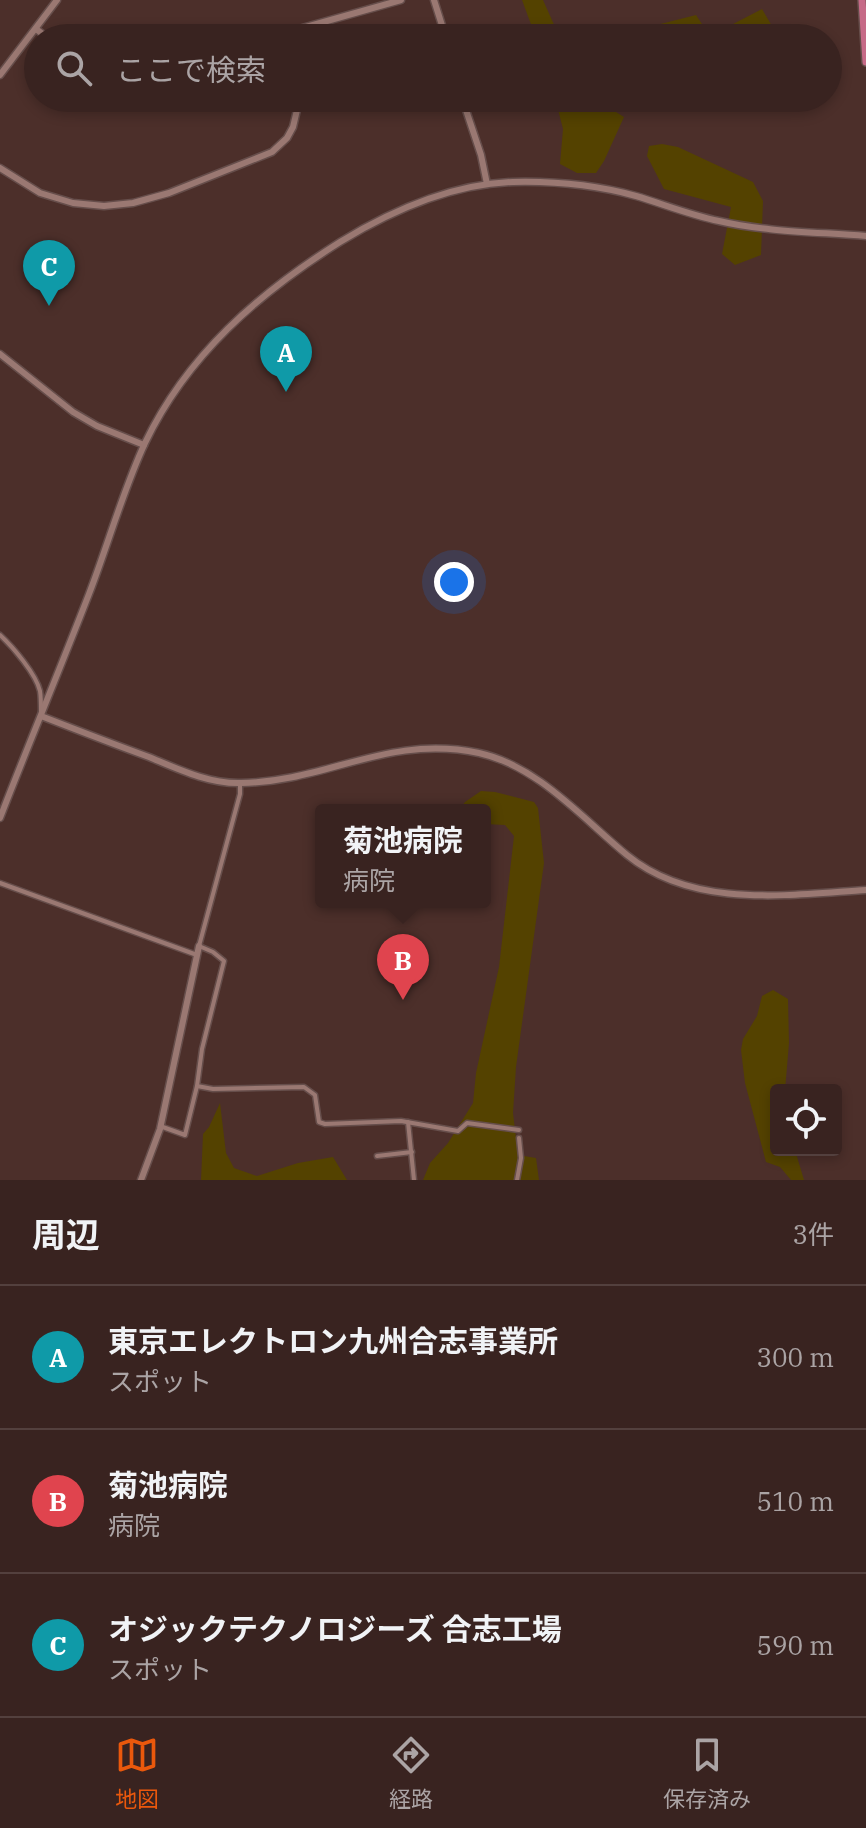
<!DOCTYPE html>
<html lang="ja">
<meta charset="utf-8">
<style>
:root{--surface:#392320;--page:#442f2d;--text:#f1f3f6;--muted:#aba4a5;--line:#53403e;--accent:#ea580c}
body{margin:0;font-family:"IBM Plex Serif","Noto Sans JP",serif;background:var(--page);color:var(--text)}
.controls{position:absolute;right:24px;bottom:24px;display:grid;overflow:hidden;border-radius:8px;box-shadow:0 4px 12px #0003}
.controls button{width:72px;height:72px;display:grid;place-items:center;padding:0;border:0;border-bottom:2px solid var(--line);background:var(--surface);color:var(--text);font:40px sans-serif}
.you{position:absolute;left:454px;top:582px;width:28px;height:28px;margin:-20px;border:6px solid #fff;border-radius:50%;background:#1a73e8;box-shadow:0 0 0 12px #1a73e833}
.badge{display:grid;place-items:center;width:52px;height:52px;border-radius:50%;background:var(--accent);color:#fff;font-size:26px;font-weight:700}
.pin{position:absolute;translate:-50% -66px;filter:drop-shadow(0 2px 4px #0008)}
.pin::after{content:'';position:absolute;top:42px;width:28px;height:24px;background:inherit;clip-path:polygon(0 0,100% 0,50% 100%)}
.popup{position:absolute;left:315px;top:804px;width:176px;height:104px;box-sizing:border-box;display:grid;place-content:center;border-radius:8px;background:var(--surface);filter:drop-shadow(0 2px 6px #0005);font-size:26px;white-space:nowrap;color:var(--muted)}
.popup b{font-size:30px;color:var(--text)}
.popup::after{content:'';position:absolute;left:50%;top:100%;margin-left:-16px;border:16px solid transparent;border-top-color:var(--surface)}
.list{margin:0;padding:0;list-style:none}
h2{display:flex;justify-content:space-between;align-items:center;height:104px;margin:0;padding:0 32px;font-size:34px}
h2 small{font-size:26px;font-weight:400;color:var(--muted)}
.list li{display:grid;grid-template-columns:52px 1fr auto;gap:24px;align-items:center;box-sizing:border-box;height:144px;padding:0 32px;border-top:2px solid var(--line)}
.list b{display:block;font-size:30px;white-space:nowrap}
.list p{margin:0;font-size:26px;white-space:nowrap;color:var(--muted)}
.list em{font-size:26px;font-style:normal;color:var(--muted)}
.icon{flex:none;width:44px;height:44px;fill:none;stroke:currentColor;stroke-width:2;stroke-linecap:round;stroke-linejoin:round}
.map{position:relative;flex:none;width:866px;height:1180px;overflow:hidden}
.search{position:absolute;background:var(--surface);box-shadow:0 4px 12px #0003;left:24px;right:24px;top:24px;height:88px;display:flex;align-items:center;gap:20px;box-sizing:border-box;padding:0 28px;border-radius:44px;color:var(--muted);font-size:30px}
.sheet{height:536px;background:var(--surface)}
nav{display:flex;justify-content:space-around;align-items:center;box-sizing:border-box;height:112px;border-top:2px solid var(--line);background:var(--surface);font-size:22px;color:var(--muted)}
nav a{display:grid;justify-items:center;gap:4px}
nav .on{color:var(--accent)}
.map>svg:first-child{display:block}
</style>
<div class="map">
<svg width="866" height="1180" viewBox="0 0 866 1180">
<rect width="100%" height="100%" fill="#4c2f2a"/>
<g fill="#544200">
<path d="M522 0H543L560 38H536Z"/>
<path d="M762 9 779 38H625V33L696 15 710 36Z"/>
<path d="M555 98H591L598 112H616L624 117 604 161 596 173H577L560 164 563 129Z"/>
<path d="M662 144 678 147 753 182 763 201 761 255 735 265 722 254 731 207 664 189 647 156 649 146Z"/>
<path d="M481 791 495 792 534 802 538 808 544 863 516 1067 513 1113 518 1155 536 1158 539 1180H423L430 1163 448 1143 473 1103 476 1073 499 967 514 836 505 825 485 824V810H459L465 802Z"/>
<path d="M773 990 788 999 789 1043 785 1090H776V1150H795L804 1180H791L780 1167 766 1162 745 1083 741 1050 743 1039 757 1016 762 996Z"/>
<path d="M220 1103 226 1153 234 1168 257 1176 298 1163 333 1157 347 1180H201L203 1134 209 1127Z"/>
</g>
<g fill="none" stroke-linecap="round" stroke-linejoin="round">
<defs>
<g id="minor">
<path d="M0 635C13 647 36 674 40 691 41 697 41 705 41 711"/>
<path d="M240 783V794L199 946 213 952 224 961 202 1049 197 1086 213 1089 304 1087 315 1095 319 1122 325 1124 401 1121 458 1131 467 1123 519 1130"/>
<path d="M0 883 197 955"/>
<path d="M408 1122 414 1180"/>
<path d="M160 1126 185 1135 197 1086"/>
<path d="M377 1156 412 1152"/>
<path d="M517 1180 521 1158 519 1138"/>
</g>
<g id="tertiary">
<path d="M434 0 446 38"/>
<path d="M36 29 48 38"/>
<path d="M267 38 401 0"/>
<path d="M0 75 57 0"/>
<path d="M462 98 481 155 487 184"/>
<path d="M0 168 40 193 73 203 104 206 133 203 169 193 272 152 287 138 293 127 297 110 296 98"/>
<path d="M0 354 73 412 97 426 144 445"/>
<path d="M41 716C77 730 113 744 149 757 178 769 209 784 241 783 327 782 387 734 479 753 538 766 582 818 627 855 693 909 787 895 866 890"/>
<path d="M0 818C29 743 60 669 89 594 108 545 123 490 145 443 187 355 259 293 340 242 391 211 453 184 513 182 555 181 596 185 636 196 663 204 690 215 719 221 766 232 817 232 866 236"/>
<path d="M141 1180 160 1129 199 946"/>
</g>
<path id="primary" d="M862 0 866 62"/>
</defs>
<use href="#minor" stroke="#664e4b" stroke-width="7"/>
<use href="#tertiary" stroke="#664e4b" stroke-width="9"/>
<use href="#primary" stroke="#664e4b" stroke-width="10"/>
<use href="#minor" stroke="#9a7872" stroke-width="4"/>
<use href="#tertiary" stroke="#9a7872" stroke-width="6"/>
<use href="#primary" stroke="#c66a87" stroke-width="7"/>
</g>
</svg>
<div class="controls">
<button><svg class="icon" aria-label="locate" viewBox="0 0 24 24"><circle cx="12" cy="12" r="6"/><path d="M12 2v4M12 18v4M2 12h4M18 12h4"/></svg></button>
</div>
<div class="you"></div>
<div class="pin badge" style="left:286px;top:392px;background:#0f9aa8">A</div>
<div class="pin badge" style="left:403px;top:1000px;background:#e0444e">B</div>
<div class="popup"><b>菊池病院</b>病院</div>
<div class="pin badge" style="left:49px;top:306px;background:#0f9aa8">C</div>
<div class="search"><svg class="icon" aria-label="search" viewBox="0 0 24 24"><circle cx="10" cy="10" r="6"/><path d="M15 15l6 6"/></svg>ここで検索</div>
</div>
<section class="sheet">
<h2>周辺<small>3件</small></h2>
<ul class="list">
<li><span class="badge" style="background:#0f9aa8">A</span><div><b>東京エレクトロン九州合志事業所</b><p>スポット</p></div><em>300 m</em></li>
<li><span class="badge" style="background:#e0444e">B</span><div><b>菊池病院</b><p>病院</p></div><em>510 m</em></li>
<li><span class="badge" style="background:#0f9aa8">C</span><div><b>オジックテクノロジーズ 合志工場</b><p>スポット</p></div><em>590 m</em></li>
</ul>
</section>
<nav>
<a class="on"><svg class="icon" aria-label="map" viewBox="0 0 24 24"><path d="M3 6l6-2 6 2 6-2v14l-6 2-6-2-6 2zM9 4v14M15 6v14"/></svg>地図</a>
<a><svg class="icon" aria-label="directions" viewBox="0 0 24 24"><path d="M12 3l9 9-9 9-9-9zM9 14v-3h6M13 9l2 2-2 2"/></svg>経路</a>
<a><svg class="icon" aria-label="saved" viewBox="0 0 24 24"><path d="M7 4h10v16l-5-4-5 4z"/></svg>保存済み</a>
</nav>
